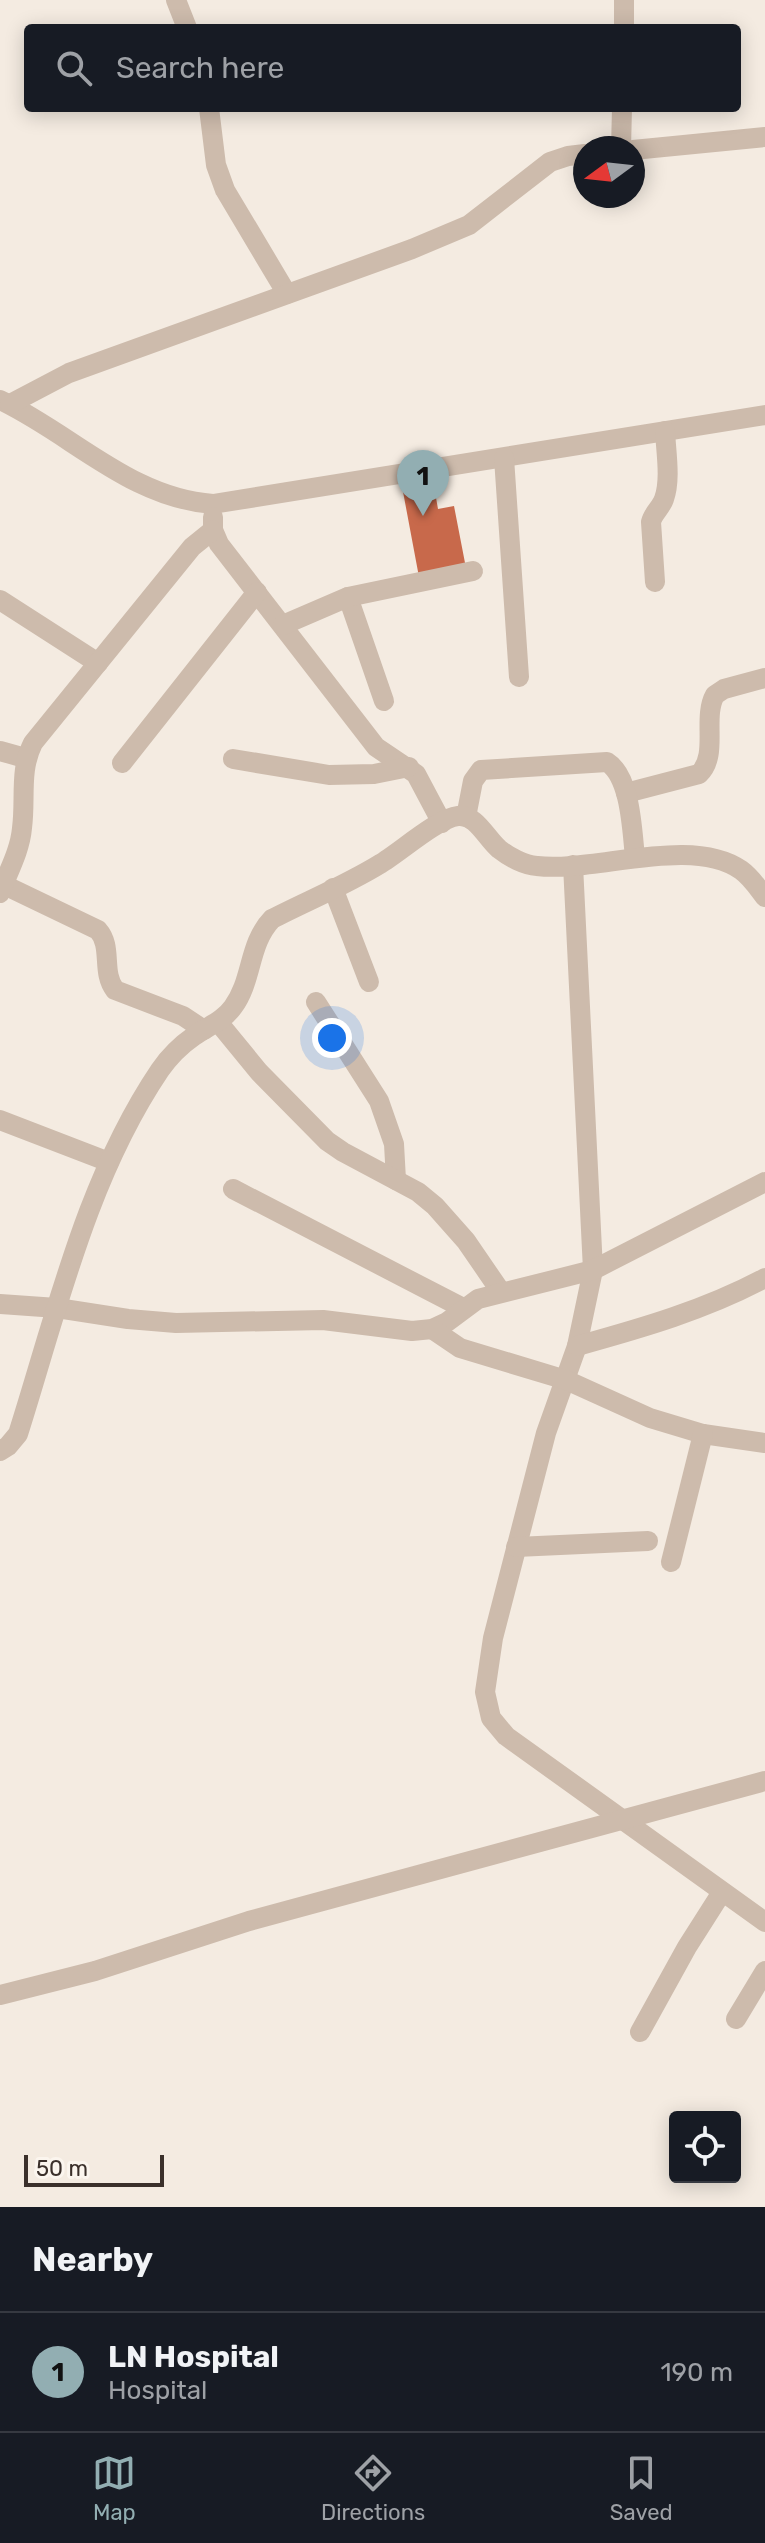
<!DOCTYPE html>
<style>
:root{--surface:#171b24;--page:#20242c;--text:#f1f3f6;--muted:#9ea1a6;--line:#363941;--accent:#92aeb2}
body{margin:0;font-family:Rubik,sans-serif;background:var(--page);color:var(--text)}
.controls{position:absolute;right:24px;bottom:24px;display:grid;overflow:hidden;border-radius:8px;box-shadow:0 4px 20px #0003}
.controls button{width:72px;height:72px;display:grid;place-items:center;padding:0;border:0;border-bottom:2px solid var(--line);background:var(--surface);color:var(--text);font:40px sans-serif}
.compass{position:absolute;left:573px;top:136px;width:72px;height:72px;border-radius:50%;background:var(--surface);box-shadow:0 4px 20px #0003;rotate:255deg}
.scale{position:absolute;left:24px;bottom:20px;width:140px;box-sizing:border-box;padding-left:8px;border:4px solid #3b302b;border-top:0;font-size:22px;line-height:28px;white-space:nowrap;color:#3b302b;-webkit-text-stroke:6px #fbf5ee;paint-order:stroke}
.you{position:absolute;left:332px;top:1038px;width:28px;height:28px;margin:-20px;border:6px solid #fff;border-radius:50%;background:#1a73e8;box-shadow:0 0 0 12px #1a73e833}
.badge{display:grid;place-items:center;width:52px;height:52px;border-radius:50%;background:var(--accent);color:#111;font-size:26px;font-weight:700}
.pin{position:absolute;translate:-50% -66px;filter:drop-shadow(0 2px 4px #0008)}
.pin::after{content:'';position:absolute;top:42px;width:28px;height:24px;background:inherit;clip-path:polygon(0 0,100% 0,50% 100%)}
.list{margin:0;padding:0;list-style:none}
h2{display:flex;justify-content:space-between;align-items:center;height:104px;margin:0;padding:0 32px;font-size:34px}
h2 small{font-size:26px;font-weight:400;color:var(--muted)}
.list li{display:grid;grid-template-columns:52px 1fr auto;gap:24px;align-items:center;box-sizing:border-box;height:120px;padding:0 32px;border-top:2px solid var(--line)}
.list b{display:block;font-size:30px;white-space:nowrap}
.list p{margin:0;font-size:26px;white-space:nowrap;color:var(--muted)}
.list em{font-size:26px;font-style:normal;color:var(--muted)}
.icon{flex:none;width:44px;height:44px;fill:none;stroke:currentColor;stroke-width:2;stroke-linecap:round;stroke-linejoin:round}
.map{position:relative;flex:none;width:765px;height:2207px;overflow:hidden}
.search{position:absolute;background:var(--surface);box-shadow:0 4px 20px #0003;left:24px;right:24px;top:24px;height:88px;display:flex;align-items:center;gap:20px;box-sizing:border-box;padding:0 28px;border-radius:8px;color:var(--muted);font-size:30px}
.sheet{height:224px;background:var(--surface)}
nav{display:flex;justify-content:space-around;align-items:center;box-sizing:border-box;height:112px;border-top:2px solid var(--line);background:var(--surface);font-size:22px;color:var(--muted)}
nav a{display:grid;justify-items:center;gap:4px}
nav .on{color:var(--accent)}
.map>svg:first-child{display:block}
</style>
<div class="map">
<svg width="765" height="2207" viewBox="0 0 765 2207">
<rect width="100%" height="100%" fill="#f4ebe1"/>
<path fill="#c8694b" d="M432 475 438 509 454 506 466 568 419 577 401 481Z"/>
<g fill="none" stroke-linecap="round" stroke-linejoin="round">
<g stroke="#cdbbac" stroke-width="20">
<path d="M176 0 187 28"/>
<path d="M624 28V0"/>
<path d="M209 108 216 165 225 190 287 294"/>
<path d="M621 148 622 108"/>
<path d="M633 150 765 137"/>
<path d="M0 400C72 434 130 498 213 504L765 415"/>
<path d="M10 404 69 373 412 249 469 225 550 162 568 156 585 154"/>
<path d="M504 458 519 677"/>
<path d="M213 517V530L219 544 376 747 416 774 442 823"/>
<path d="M655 582 651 522C653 513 661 508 664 499 671 480 666 452 665 431"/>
<path d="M348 597 384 701"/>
<path d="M0 600 98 663"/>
<path d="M283 625 348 597 473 571"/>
<path d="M0 751 25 758"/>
<path d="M233 759 329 775 374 774 409 767"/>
<path d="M122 763 257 592"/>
<path d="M626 793 699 774C719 755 702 718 715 695L724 689 765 678"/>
<path d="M466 817 473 781 481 770 607 762C631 777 632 831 635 857"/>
<path d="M573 865 593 1270 577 1346 546 1433 493 1638 485 1692 491 1718 506 1736 765 1922"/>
<path d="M0 883 98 930C113 947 101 972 115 990L183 1016 204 1030"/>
<path d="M333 888 369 982"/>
<path d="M0 893C8 872 20 851 22 828 26 798 19 771 33 743L192 547 213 530"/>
<path d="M316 1002 379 1101 394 1144 396 1180"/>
<path d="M218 1022 259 1072 327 1141 343 1152 418 1192 435 1206 466 1241 501 1292"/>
<path d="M0 1120 109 1162"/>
<path d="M233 1189 463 1308"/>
<path d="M0 1304 57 1308 128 1319 176 1323 323 1320 412 1331 432 1329 447 1322 478 1299 593 1270 765 1182"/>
<path d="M432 1329 460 1348 566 1380 650 1418 703 1434 765 1443"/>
<path d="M577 1346C642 1328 705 1310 765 1278"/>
<path d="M0 1451 8 1446 18 1434C57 1311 87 1178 160 1070 169 1057 181 1045 194 1036 208 1026 223 1021 233 1007 253 980 248 944 272 919 307 901 346 885 380 864 399 853 438 818 458 816 476 814 486 838 499 849 509 857 524 865 537 866 593 873 691 835 741 870 751 877 758 888 765 897"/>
<path d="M516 1547 648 1541"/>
<path d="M671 1562 703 1434"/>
<path d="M0 1995 95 1971 249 1921 765 1781"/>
<path d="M736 2019 765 1971"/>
<path d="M640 2032 687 1947 722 1892"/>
</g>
</g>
</svg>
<div class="controls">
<button><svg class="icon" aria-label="locate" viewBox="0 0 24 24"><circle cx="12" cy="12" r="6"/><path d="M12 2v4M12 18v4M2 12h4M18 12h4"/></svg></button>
</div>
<svg class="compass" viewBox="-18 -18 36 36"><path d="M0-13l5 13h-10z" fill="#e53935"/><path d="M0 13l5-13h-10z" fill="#9ea1a6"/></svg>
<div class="scale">50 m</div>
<div class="you"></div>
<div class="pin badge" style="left:423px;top:516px">1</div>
<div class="search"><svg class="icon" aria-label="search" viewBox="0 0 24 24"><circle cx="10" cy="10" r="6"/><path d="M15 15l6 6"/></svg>Search here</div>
</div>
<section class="sheet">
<h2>Nearby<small></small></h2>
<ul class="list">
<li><span class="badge">1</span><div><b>LN Hospital</b><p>Hospital</p></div><em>190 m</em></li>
</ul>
</section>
<nav>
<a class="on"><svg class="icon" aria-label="map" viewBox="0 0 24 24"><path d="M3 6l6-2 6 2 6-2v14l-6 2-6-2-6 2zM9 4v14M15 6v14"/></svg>Map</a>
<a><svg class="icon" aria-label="directions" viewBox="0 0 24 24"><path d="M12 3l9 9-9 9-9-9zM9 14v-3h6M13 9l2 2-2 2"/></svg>Directions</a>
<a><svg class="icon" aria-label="saved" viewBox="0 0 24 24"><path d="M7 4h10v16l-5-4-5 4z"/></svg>Saved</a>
</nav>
